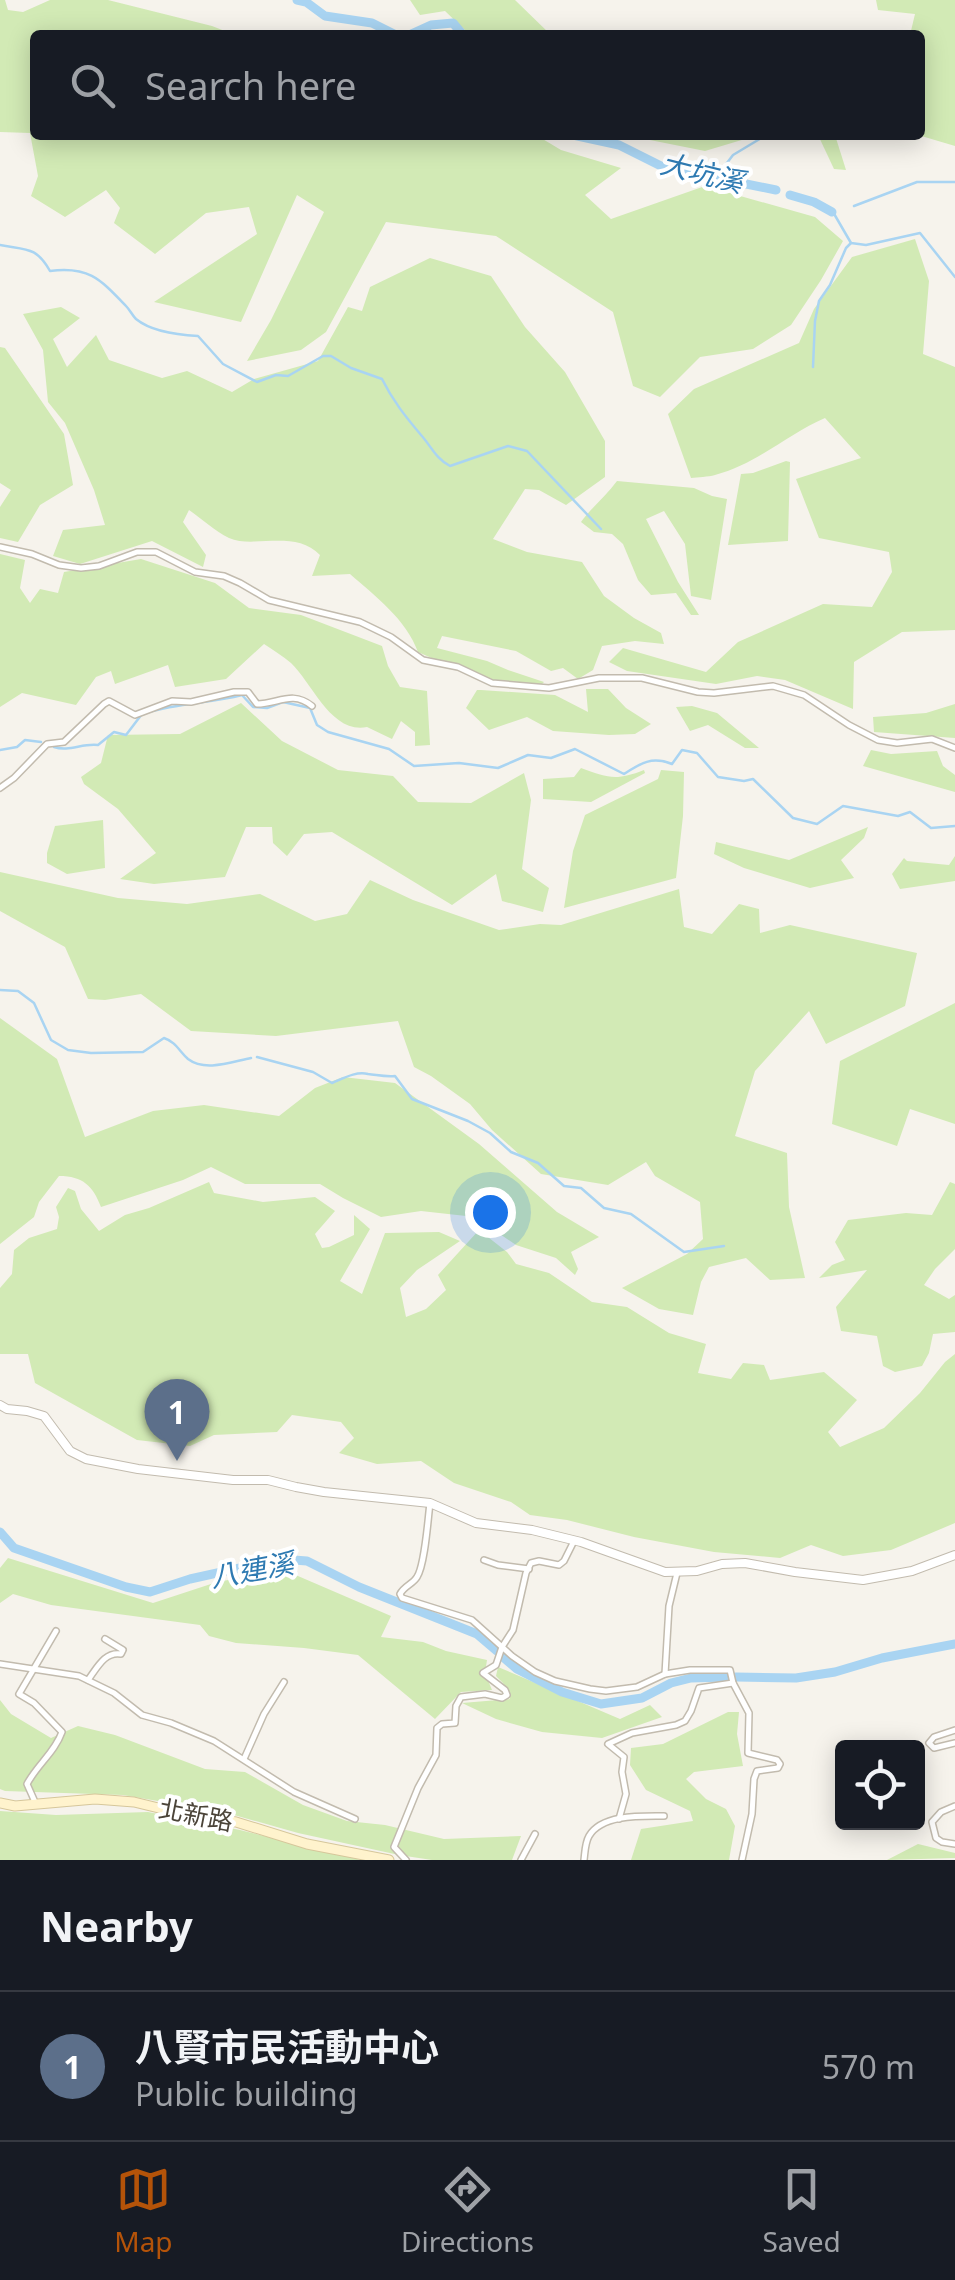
<!DOCTYPE html>
<meta charset="utf-8">
<style>
:root{--surface:#171b24;--page:#20242c;--text:#f1f3f6;--muted:#9ea1a6;--line:#363941;--accent:#b45309}
body{margin:0;font-family:"Noto Sans","Noto Sans TC",sans-serif;background:var(--page);color:var(--text)}
.controls{position:absolute;right:30px;bottom:30px;display:grid;overflow:hidden;border-radius:10px;box-shadow:0 5px 25px #0003}
.controls button{width:90px;height:90px;display:grid;place-items:center;padding:0;border:0;border-bottom:2px solid var(--line);background:var(--surface);color:var(--text);font:50px sans-serif}
.you{position:absolute;left:490px;top:1212px;width:35px;height:35px;margin:-25px;border:8px solid #fff;border-radius:50%;background:#1a73e8;box-shadow:0 0 0 15px #1a73e833}
.badge{display:grid;place-items:center;width:65px;height:65px;border-radius:50%;background:var(--accent);color:#fff;font-size:32px;font-weight:700}
.pin{position:absolute;translate:-50% -82px;filter:drop-shadow(0 2px 5px #0008)}
.pin::after{content:'';position:absolute;top:52px;width:35px;height:30px;background:inherit;clip-path:polygon(0 0,100% 0,50% 100%)}
.list{margin:0;padding:0;list-style:none}
h2{display:flex;justify-content:space-between;align-items:center;height:130px;margin:0;padding:0 40px;font-size:42px}
h2 small{font-size:32px;font-weight:400;color:var(--muted)}
.list li{display:grid;grid-template-columns:65px 1fr auto;gap:30px;align-items:center;box-sizing:border-box;height:150px;padding:0 40px;border-top:2px solid var(--line)}
.list b{display:block;font-size:38px;white-space:nowrap}
.list p{margin:0;font-size:32px;white-space:nowrap;color:var(--muted)}
.list em{font-size:32px;font-style:normal;color:var(--muted)}
.icon{flex:none;width:55px;height:55px;fill:none;stroke:currentColor;stroke-width:2;stroke-linecap:round;stroke-linejoin:round}
.map{position:relative;flex:none;width:955px;height:1860px;overflow:hidden}
.search{position:absolute;background:var(--surface);box-shadow:0 5px 25px #0003;left:30px;right:30px;top:30px;height:110px;display:flex;align-items:center;gap:25px;box-sizing:border-box;padding:0 35px;border-radius:10px;color:var(--muted);font-size:38px}
.sheet{height:280px;background:var(--surface)}
nav{display:flex;justify-content:space-around;align-items:center;box-sizing:border-box;height:140px;border-top:2px solid var(--line);background:var(--surface);font-size:28px;color:var(--muted)}
nav a{display:grid;justify-items:center;gap:5px}
nav .on{color:var(--accent)}
.map>svg:first-child{display:block}
</style>
<div class="map">
<svg width="955" height="1860" viewBox="0 0 955 1860">
<rect width="100%" height="100%" fill="#f6f3ec"/>
<g fill="#d2eab5">
<path d="M0 0H5L8 10 23 12 50 0H108L212 26 235 35H35V135H536L561 150 621 168 585 195 611 219 705 186 815 217 843 241 821 280 791 325 753 349 700 357 660 397 633 386 613 312 496 236 386 222 326 332 301 350 247 361 271 320 324 212 297 195 241 322 154 302 257 234 249 207 206 213 155 254 114 223 120 208 106 190 65 217 31 196 38 176 30 133 0 132Z"/>
<path d="M410 0H515L551 35H470L445 11 420 15Z"/>
<path d="M876 0H955V146L918 135H920V35H910L915 14 878 10Z"/>
<path d="M636 135H754L755 136 705 151 645 139Z"/>
<path d="M818 135H835L846 170 834 169Z"/>
<path d="M915 239 929 281 923 354 955 367V630L902 632 854 662 853 709 785 680 757 676 716 684 627 671 609 662 623 648 706 672 738 642 823 604 872 607 892 572 889 552 819 538 796 479 861 458 825 418C788 434 755 465 715 475 708 477 698 477 691 478L668 414 694 389 799 343 814 309 852 257Z"/>
<path d="M430 258 491 276 525 327 565 372 605 441V477L566 505 539 490 525 489 493 539 527 552 582 562 604 596 634 618 661 633 664 644 635 641 602 646 593 670 578 679 563 668 551 671 516 651 442 636 437 648 487 661 508 670 544 682 542 684 488 683 418 652C406 619 375 596 350 574L312 576 320 555C295 529 253 549 229 538 215 531 202 519 189 510L183 522 206 555 203 567 152 541 80 564 53 556 63 530 105 525 94 490 65 423 48 402 43 350 23 314 61 307 80 318 53 339 67 367 96 335 109 360 162 378 187 371 232 392 254 379 318 361 348 307 362 311 370 287Z"/>
<path d="M0 347 5 348 64 434 73 485 40 505 18 542 0 538V507L11 490 0 483Z"/>
<path d="M786 461 790 462 788 541 728 545 741 474 753 473Z"/>
<path d="M617 481 694 488 712 496 727 499 711 600 691 596 685 544 664 511 646 519 678 582 699 615H691L676 593 651 595 638 580 623 544 612 534 594 532 581 522C592 507 606 496 617 481Z"/>
<path d="M0 554 25 560 20 588 30 603 40 589 58 593 64 572 141 559 215 583 249 608 301 615 382 646 388 666 400 687 427 691 430 745 415 746V732L401 721 392 739 367 727C331 734 313 684 291 663 283 656 273 650 264 644L226 679 175 687 168 665 115 684 111 671 96 677 76 705 22 693 0 707Z"/>
<path d="M586 689H608L626 708 651 724 635 734 609 735 553 731 527 717 489 730 466 708 477 690H481L555 695 588 712Z"/>
<path d="M241 703 282 741 338 770 393 776 418 802 471 803 524 773 531 800 522 869 549 888 543 912 502 901 496 874 452 905 332 832 304 834 287 856 273 843 272 827H246L225 877 154 884 120 879 156 853 118 809 84 784 81 777 101 763 108 735 180 734Z"/>
<path d="M955 704V738L874 732 873 717 926 713Z"/>
<path d="M692 706 717 713 759 748H745L708 725 690 731 676 707Z"/>
<path d="M871 750 891 754 937 751 943 766 955 775V792L863 766Z"/>
<path d="M581 768C608 778 616 781 644 770L645 773 591 802 543 799V779L574 777Z"/>
<path d="M661 770 684 772 683 816 676 878 564 908 573 851 585 815 658 779Z"/>
<path d="M103 820 105 868 67 874 47 863V853L55 826Z"/>
<path d="M868 827 864 838 841 860 854 878 810 888 744 868 714 854 716 842 789 860Z"/>
<path d="M955 856V881L900 889 892 874 904 858 907 861 949 865Z"/>
<path d="M0 872 118 898 187 904 260 894 315 921 347 914 370 880 413 900 499 930 540 924 561 925 679 889 684 927 712 934 739 904 759 909 760 933 790 925 917 953 905 1006 826 1044 809 1011 755 1071 735 1136 787 1153 789 1207 805 1278 770 1280 746 1258 709 1267 701 1282 693 1315 659 1309 622 1288 687 1254 703 1239 700 1202 655 1176 646 1162 608 1185 541 1174 492 1130 470 1104 431 1076 414 1067 398 1021 276 1036 191 1031 141 994 105 1000 88 999 65 947 0 911Z"/>
<path d="M955 1003V1124L910 1109 897 1146 832 1124 840 1061Z"/>
<path d="M0 1018 57 1059 85 1137 153 1111 204 1105 279 1116 315 1088 343 1077 395 1083 479 1144 557 1212 599 1237 571 1252 578 1269 575 1275 556 1258 516 1245 475 1217 421 1211 381 1217 343 1198 320 1184H245L211 1167 183 1180 101 1207C93 1186 83 1176 59 1176L39 1202 34 1217 0 1244Z"/>
<path d="M209 1182 214 1193 263 1202 315 1197 335 1211 315 1234 322 1248 329 1247 354 1235V1215L370 1229 340 1281 362 1294 385 1233 439 1232 460 1241 417 1270 400 1288 406 1317 426 1309 446 1290 438 1275 479 1230 507 1252 516 1264 549 1273 592 1302 627 1307 669 1333 706 1344 698 1373 731 1379 743 1363 764 1365 770 1380 824 1372 857 1400 828 1432 840 1447 884 1428 920 1393 945 1362 955 1354V1523L891 1550 843 1556 811 1545 780 1558 714 1552 634 1537 567 1520 530 1515 511 1502 454 1483 421 1461 377 1464 339 1453 354 1438 341 1422 292 1415 277 1432 214 1435 190 1446 137 1440 35 1383 28 1354H0V1288L12 1274 14 1250 29 1238 57 1229 59 1217 56 1207 68 1188 75 1191 81 1209 99 1231 125 1215 149 1208Z"/>
<path d="M950 1182 955 1184V1249L935 1269 924 1285 949 1299 955 1295V1332L933 1334 929 1353 922 1366 895 1372 883 1366 877 1336 841 1331 836 1307 867 1270 819 1278 832 1265 845 1260 835 1242 848 1220 906 1213 932 1215Z"/>
<path d="M8 1558 153 1603 217 1582 284 1570 391 1616 381 1637 423 1642 446 1651 487 1660 485 1673 492 1690 461 1692 435 1719 358 1655 304 1648 236 1643 209 1636 200 1625 51 1605 13 1594 0 1603V1568Z"/>
<path d="M498 1667 620 1719 650 1705 662 1717 602 1738 542 1732 496 1719 462 1703 510 1699 503 1683 496 1676Z"/>
<path d="M0 1700 11 1714 51 1738 78 1726 115 1735 205 1769 245 1772 303 1805 347 1821 385 1825 444 1839 521 1836 512 1860H432L399 1855 298 1833 227 1813 123 1795 5 1791 0 1789Z"/>
<path d="M728 1712H739L737 1734 743 1766 694 1772 686 1779 706 1799 726 1809 735 1826 729 1860H631L641 1829 693 1821 690 1811 646 1790 630 1765 631 1748 663 1744Z"/>
<path d="M0 1811 56 1815 148 1812 240 1830 361 1860H0Z"/>
<path d="M918 1844 955 1853V1858L887 1860Z"/>
</g>
<g fill="none" stroke-linecap="round" stroke-linejoin="round">
<g stroke="#a9d4f2" stroke-width="2.5">
<path d="M717 176 733 155 763 137"/>
<path d="M854 206 917 182H955"/>
<path d="M833 212 851 243 866 245 920 233 955 277"/>
<path d="M0 245C26 250 36 246 50 271 89 266 100 279 126 306 130 310 132 315 136 319 152 332 178 335 198 336L223 364 257 382 276 375 288 376 323 356H331L351 368 382 379C393 401 405 416 421 435 431 446 436 459 450 466L508 446 527 451 601 529"/>
<path d="M813 367 815 321 819 301 830 285 846 248 851 243"/>
<path d="M149 712C179 703 211 703 242 695L253 707 267 708 283 702 310 708 317 725 328 732 389 749 414 766 459 763 498 768 528 755 551 758 575 749 624 774C641 763 652 756 672 764L682 750 697 753 718 777 744 781 753 779 793 818 817 824 843 806 898 816 910 812 931 828 955 826"/>
<path d="M54 747C69 752 82 743 98 745L114 732 126 735 142 714"/>
<path d="M0 750 17 747 25 740 41 742"/>
<path d="M0 990 18 991 34 1003 51 1040 68 1050 91 1053 143 1052 164 1038C176 1042 179 1051 188 1059 205 1072 231 1062 251 1058"/>
<path d="M257 1057 313 1072 332 1083C344 1078 356 1071 368 1074 378 1075 385 1077 395 1076L412 1099 468 1121 490 1133 511 1152 538 1163 564 1186 581 1188 604 1208 631 1214 684 1252 724 1246"/>
</g>
<g stroke="#a9d4f2" stroke-width="9">
<path d="M297 0 306 2 325 16 372 23 396 35"/>
<path d="M409 35 431 25 453 23 463 35"/>
<path d="M573 135 619 145 663 167 776 190"/>
<path d="M790 195 814 202 832 212"/>
<path d="M0 1532 14 1548 126 1587 150 1592 190 1579 280 1559 307 1561 359 1587 477 1634 497 1651"/>
<path d="M503 1657 517 1669 562 1692 601 1704 642 1698 671 1683 691 1678 728 1677"/>
<path d="M736 1677 796 1678 835 1672 882 1658 955 1644"/>
</g>
<defs>
<g id="minor">
<path d="M0 547 32 554 59 565 81 568 99 566 137 552H156L195 572 224 576 240 583 269 600 360 622 391 637 423 660 458 667 492 683 549 688 599 678H642L698 692 714 693 773 686 804 695 849 725 878 740 897 743 932 739 955 748"/>
<path d="M0 788 14 778 47 744 64 742 104 704 109 701 135 715 172 701 191 702 234 692H248L257 704C278 704 292 690 312 706"/>
<path d="M430 1503C428 1518 425 1565 417 1577 413 1584 404 1586 400 1594L402 1598 472 1620 512 1656 535 1672 555 1681 590 1689 606 1691 637 1687 665 1674 690 1670H730L733 1683 749 1713 748 1753 777 1760 780 1764 778 1768 757 1771 754 1779 752 1814 742 1860"/>
<path d="M484 1560 498 1565 529 1569"/>
<path d="M0 1664 79 1676 114 1693 142 1715 171 1723 214 1741 294 1792 355 1819"/>
<path d="M665 1674 669 1606 677 1573"/>
<path d="M88 1680C97 1668 105 1651 121 1654L123 1650 105 1639"/>
<path d="M955 1730 934 1737 929 1743 934 1748 955 1743"/>
<path d="M244 1759 264 1714 284 1682"/>
<path d="M35 1802 27 1784C37 1765 55 1752 62 1732L34 1703 19 1694 56 1631"/>
<path d="M955 1806 941 1812 932 1822 936 1838 942 1842 955 1844"/>
<path d="M619 1819 626 1794 622 1772 624 1757 608 1744 632 1733 676 1725 685 1721 691 1711 699 1688 733 1683"/>
<path d="M406 1860 394 1847 418 1788 436 1755 437 1728 442 1724 455 1723 456 1706 461 1697 485 1694 502 1698 507 1695 505 1690 483 1673 496 1665 502 1647 513 1630 526 1573 531 1563 539 1561 559 1565 564 1561 574 1541"/>
<path d="M521 1860 535 1834"/>
<path d="M584 1860C585 1852 585 1843 589 1836 602 1814 642 1816 664 1816"/>
</g>
<path id="tertiary" d="M0 1405 7 1409 27 1411 44 1416 70 1451 86 1459 138 1469 233 1480H268L296 1487 324 1492 430 1503 476 1523 532 1530 581 1542 665 1572 697 1571 722 1564 745 1563 795 1572 863 1580 912 1571 955 1555"/>
<path id="secondary" d="M0 1803 15 1806 95 1799 134 1802 175 1812 236 1822 307 1844 389 1860"/>
</defs>
<use href="#minor" stroke="#c2bbae" stroke-width="8"/>
<use href="#tertiary" stroke="#c2bbae" stroke-width="10"/>
<use href="#secondary" stroke="#d6c79b" stroke-width="11"/>
<use href="#minor" stroke="#fff" stroke-width="5"/>
<use href="#tertiary" stroke="#fff" stroke-width="8"/>
<use href="#secondary" stroke="#fff3cd" stroke-width="9"/>
</g>
<g text-anchor="middle" stroke-width="8" stroke-linejoin="round" paint-order="stroke">
<g font-size="25" fill="#4b4439" stroke="#fff">
<text transform="translate(196 1815) rotate(11)" y="9">北新路</text>
</g>
<g font-size="28" font-style="italic" fill="#2e7ab2" stroke="#fff">
<text transform="translate(702 173) rotate(14)" y="10">大坑溪</text>
<text transform="translate(252 1570) rotate(-10)" y="10">八連溪</text>
</g>
</g>
</svg>
<div class="controls">
<button><svg class="icon" aria-label="locate" viewBox="0 0 24 24"><circle cx="12" cy="12" r="6"/><path d="M12 2v4M12 18v4M2 12h4M18 12h4"/></svg></button>
</div>
<div class="you"></div>
<div class="pin badge" style="left:177px;top:1461px;background:#5c6f8a">1</div>
<div class="search"><svg class="icon" aria-label="search" viewBox="0 0 24 24"><circle cx="10" cy="10" r="6"/><path d="M15 15l6 6"/></svg>Search here</div>
</div>
<section class="sheet">
<h2>Nearby<small></small></h2>
<ul class="list">
<li><span class="badge" style="background:#5c6f8a">1</span><div><b>八賢市民活動中心</b><p>Public building</p></div><em>570 m</em></li>
</ul>
</section>
<nav>
<a class="on"><svg class="icon" aria-label="map" viewBox="0 0 24 24"><path d="M3 6l6-2 6 2 6-2v14l-6 2-6-2-6 2zM9 4v14M15 6v14"/></svg>Map</a>
<a><svg class="icon" aria-label="directions" viewBox="0 0 24 24"><path d="M12 3l9 9-9 9-9-9zM9 14v-3h6M13 9l2 2-2 2"/></svg>Directions</a>
<a><svg class="icon" aria-label="saved" viewBox="0 0 24 24"><path d="M7 4h10v16l-5-4-5 4z"/></svg>Saved</a>
</nav>
